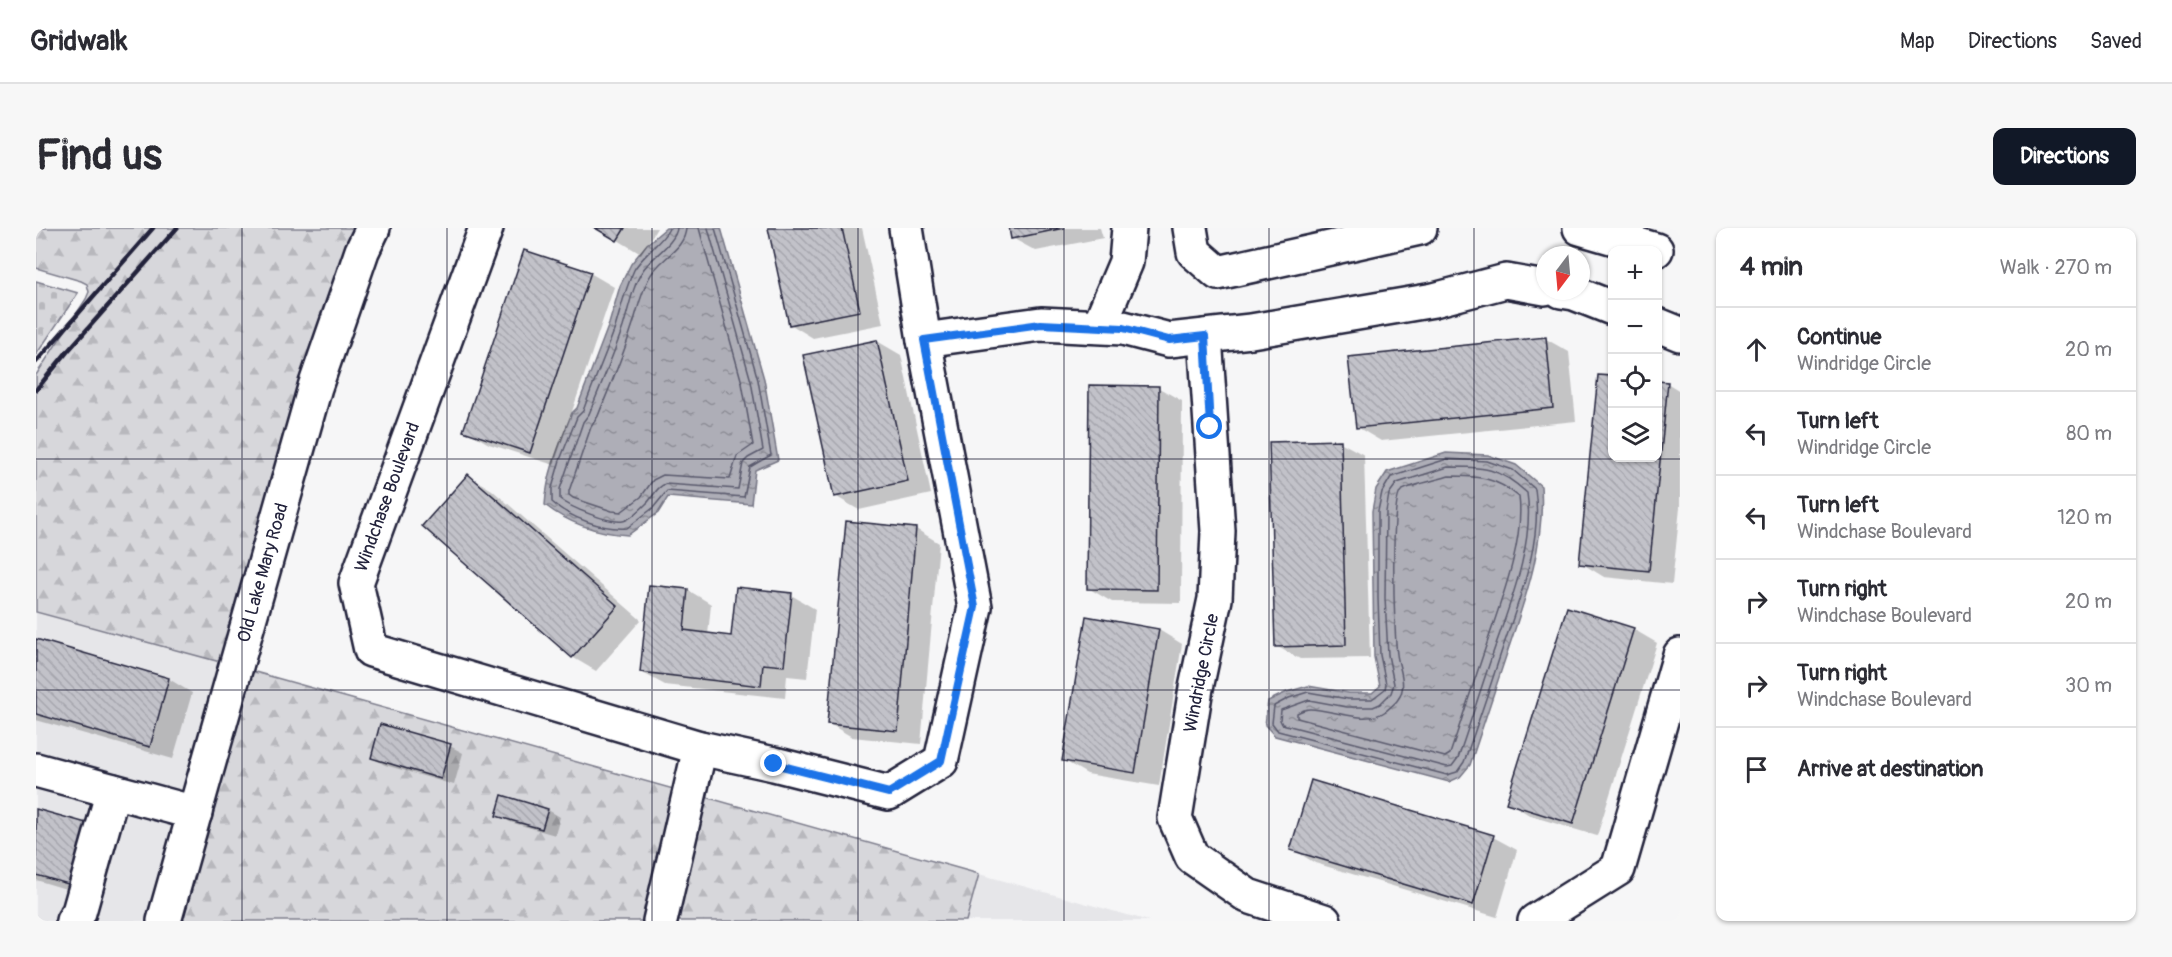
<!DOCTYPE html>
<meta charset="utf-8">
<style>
:root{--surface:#fff;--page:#f7f7f7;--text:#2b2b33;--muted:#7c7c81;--line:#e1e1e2;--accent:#111827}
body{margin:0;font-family:Pangolin,sans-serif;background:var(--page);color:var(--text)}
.controls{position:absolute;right:18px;top:18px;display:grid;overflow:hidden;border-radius:12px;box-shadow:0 2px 4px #0004}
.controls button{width:54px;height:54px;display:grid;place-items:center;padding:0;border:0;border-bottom:2px solid var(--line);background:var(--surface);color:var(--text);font:30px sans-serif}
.compass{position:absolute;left:1500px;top:18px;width:54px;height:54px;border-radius:50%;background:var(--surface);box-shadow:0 2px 4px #0004;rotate:196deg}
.stop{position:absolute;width:18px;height:18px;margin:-14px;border:4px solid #1a73e8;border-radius:50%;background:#fff}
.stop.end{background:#1a73e8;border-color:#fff;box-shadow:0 2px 6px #0008}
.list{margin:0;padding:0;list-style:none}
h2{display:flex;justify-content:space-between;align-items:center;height:78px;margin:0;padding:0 24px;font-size:26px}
h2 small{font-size:20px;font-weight:400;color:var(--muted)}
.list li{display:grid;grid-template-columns:39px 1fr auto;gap:18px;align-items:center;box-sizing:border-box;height:84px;padding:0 24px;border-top:2px solid var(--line)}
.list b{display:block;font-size:22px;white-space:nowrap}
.list p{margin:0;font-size:20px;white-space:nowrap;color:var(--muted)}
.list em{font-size:20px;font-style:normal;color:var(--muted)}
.icon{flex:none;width:33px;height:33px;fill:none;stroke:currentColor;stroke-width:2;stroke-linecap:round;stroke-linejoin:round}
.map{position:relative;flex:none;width:1644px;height:693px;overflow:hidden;border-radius:12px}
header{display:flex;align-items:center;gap:36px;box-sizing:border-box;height:84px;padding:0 30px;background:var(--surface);border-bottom:2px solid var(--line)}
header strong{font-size:28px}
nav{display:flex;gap:33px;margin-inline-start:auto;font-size:21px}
.intro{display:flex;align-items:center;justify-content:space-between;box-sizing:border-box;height:144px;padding:0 36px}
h1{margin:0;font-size:42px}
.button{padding:15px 27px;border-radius:12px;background:var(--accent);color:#fff;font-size:21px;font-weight:700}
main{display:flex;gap:36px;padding:0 36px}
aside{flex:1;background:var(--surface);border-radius:12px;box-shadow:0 2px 4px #0004}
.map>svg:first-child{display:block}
</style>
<header>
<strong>Gridwalk</strong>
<nav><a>Map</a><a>Directions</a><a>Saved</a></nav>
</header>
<div class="intro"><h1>Find us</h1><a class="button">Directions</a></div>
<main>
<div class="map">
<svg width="1644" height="693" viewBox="0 0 1644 693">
<defs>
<pattern id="forest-firs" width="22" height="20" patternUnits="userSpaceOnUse" patternTransform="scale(1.5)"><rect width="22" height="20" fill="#d7d7db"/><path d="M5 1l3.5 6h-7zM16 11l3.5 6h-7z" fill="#b8b8bd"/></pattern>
<pattern id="cemetery-stones" width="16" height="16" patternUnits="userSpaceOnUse" patternTransform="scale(1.5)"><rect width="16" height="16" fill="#d7d7db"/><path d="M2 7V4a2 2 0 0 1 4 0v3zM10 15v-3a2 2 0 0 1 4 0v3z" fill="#b8b8bd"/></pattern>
<pattern id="water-ripples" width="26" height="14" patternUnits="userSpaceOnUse" patternTransform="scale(1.5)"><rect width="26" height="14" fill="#aeaeb7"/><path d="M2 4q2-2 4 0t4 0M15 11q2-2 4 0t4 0" fill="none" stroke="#8d8d96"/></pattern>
<pattern id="building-back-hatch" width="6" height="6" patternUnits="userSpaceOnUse" patternTransform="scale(1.5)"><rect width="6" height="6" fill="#c2c2c9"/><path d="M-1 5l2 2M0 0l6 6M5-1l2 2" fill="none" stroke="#a6a6ae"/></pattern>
</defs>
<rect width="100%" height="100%" fill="#f6f6f7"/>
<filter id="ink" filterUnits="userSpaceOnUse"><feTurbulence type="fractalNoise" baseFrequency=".0167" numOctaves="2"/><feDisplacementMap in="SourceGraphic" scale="12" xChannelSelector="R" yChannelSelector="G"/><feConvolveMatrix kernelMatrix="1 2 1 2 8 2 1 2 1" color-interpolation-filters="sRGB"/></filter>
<g filter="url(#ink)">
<g fill="#e6e6e9">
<path d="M0 384 188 435 114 693H0Z"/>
<path d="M943 646 1113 693H930Z"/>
</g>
<g fill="url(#forest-firs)" stroke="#7c7c8b" stroke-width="1.5">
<path d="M0 0H323L188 435 0 384V147L50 71 53 64 51 56 45 53 0 40Z"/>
<path d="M212 442 641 562 611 693H141Z"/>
<path d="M666 568 943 646 930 693H637Z"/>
</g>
<path fill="url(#cemetery-stones)" stroke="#7c7c8b" stroke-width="1.5" d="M0 53 42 65 0 127Z"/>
<g fill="url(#water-ripples)" stroke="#767685" stroke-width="1.5">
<path d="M630 0H685L728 151 742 232 719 242 715 276 632 269 622 285 592 307C562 305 533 296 509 277 511 245 524 215 536 185L541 180 573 96 584 58 595 36 611 16Z"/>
<path d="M1410 225 1452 227 1480 237 1505 258C1509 314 1491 366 1473 419 1460 458 1447 498 1434 537L1424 549 1413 554 1239 508 1229 497 1232 473 1251 464 1272 458 1313 465H1336L1344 458 1338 429 1336 283 1340 261 1351 244Z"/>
</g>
<g fill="#0003">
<path d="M562 0H621L605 26Z"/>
<path d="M733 0H826L847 96 777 110 754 96Z"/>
<path d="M974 0H1064L1067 10 1000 23 976 10Z"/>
<path d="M554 45 578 59 518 237 453 216 429 202Z"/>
<path d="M1510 111 1533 124 1540 193 1345 213 1321 199Z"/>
<path d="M841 113 865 127 895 266 823 282 799 268Z"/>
<path d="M1564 149 1576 150V230H1622V154L1631 155 1644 163V280L1636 356 1568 349 1545 335Z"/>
<path d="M1123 160 1146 173 1145 375 1076 374 1052 360Z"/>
<path d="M1304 214 1328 227 1334 430 1264 431 1240 418Z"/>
<path d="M433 248 456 262 605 392 560 443 536 429Z"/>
<path d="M880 301 903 315 885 516 816 509 792 495Z"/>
<path d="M652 362 675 376 672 407 696 409 755 367 779 381 771 450 751 448 749 470 629 457 605 444Z"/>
<path d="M1051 390 1123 402 1146 416 1123 558 1051 546 1027 532Z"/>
<path d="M1597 401 1621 415 1561 608 1495 588 1472 574Z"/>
<path d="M0 413 133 451 156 465 137 531 0 492Z"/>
<path d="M414 518 427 525 418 557 349 537 336 530Z"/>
<path d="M512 582 524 589 519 607 474 594 462 587Z"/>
<path d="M0 583 60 670 0 652Z"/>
<path d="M1457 609 1481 622 1461 689 1279 635 1256 621Z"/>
</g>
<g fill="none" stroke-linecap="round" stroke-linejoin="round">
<g stroke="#5a5a6d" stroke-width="1.5">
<path d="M633 0C632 8 605 29 598 42 589 61 585 80 579 100 569 128 557 155 547 183L541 189 524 232 516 260V274C534 290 567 302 591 300L617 280 631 263 708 269 714 239 735 227 722 152 679 0"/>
<path d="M641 0C640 14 616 29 607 42 596 59 593 80 587 99 577 128 565 157 553 186L547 194 524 261V271C535 280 572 295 587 293 594 292 605 281 610 276 617 270 619 260 629 256L702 261 707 235 712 230 727 222 715 153 672 0"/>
<path d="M650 0C649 22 622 31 613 50 604 67 601 85 595 102 586 131 573 160 562 188L555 199 533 263V267L537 270 576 283 585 284 605 269 617 252 627 247 694 251 701 228 717 217 706 155 663 0"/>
<path d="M1411 231 1451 233 1477 242 1499 261C1507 316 1482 374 1465 425 1453 462 1441 498 1428 534L1421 544 1411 547 1242 503 1236 495 1238 478 1253 470 1272 464 1312 471H1336L1349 461 1350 456 1344 427 1342 370V283L1346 264 1355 249Z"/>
<path d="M1412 239C1448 239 1463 239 1491 265 1499 315 1473 378 1457 425 1445 460 1434 496 1422 530L1416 538 1411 539 1246 496 1244 492 1245 482 1273 472 1311 479H1337L1344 476 1355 465 1358 456 1352 427 1349 370 1350 284 1353 266 1361 255Z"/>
<path d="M1413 248C1442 248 1460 249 1483 269 1489 314 1463 378 1449 421 1437 456 1426 491 1414 526L1409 529 1261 490V485C1265 483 1270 481 1274 481 1296 481 1330 498 1350 483 1357 477 1365 471 1366 462 1369 450 1362 437 1361 426 1358 405 1354 273 1365 263 1371 258 1404 251 1413 248Z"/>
</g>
</g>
<g fill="url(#building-back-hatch)" stroke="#22223b" stroke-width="1.5">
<path d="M559 0H589L581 13Z"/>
<path d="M732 0H806L824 83 753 97Z"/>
<path d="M973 0H1028L975 11Z"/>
<path d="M488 22 555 44 494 225 427 203Z"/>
<path d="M1510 109 1517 180 1320 200 1312 129Z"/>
<path d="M841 112 872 253 798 269 767 127Z"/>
<path d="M1562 147 1576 148V230H1622V153L1632 154 1613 343 1543 336Z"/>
<path d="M1053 157 1123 158 1121 362 1051 361Z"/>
<path d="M1305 212 1310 417 1239 419 1233 214Z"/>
<path d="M432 246 582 378 536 430 386 298Z"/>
<path d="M810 293 880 300 862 503 791 496Z"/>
<path d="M613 357 652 361 648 402 695 408 700 359 756 365 748 438 727 436 725 458 604 444Z"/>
<path d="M1531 379 1598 400 1537 596 1470 575Z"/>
<path d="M1050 388 1123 401 1099 545 1026 533Z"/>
<path d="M0 411 133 450 114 519 0 486Z"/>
<path d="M344 496 415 516 405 551 335 530Z"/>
<path d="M1275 552 1458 607 1437 677 1254 622Z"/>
<path d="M466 567 512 581 506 601 460 588Z"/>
<path d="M0 581 54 596 36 657 0 647Z"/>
</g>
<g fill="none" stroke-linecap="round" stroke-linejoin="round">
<defs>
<g id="minor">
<path d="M450 0 320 355 335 422 664 520 738 536 853 565 905 533 939 379 888 112 870 0"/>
<path d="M1154 0 1158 24 1182 45 1384 0"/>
<path d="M1544 0 1620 22"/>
<path d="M1525 63 1538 65 1576 80"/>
<path d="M1622 97 1644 106"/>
<path d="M1063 98 1090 34 1093 0"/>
<path d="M1169 108 1182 303 1179 371 1160 460 1139 590 1156 629 1212 668 1288 693"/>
<path d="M888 112 1005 96 1087 100 1133 112 1215 103 1398 72 1470 53 1509 60"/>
<path d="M0 542 159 585"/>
<path d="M37 693 43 684 77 563"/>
<path id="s1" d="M128 693 279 159 326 23 337 0"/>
<path d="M624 693 664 520"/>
<path d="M1499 693 1582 641 1644 427"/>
</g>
</defs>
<use href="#minor" stroke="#22223b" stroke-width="38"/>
<use href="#minor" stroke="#fff" stroke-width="33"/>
<g stroke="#22223b" stroke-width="4.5">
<path d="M0 134 117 0"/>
<path d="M0 162 31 124 141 0"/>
</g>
</g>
</g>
<g fill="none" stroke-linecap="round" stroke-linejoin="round" filter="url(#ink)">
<path stroke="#1a73e8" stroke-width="8" d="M738 536 853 565 905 533 939 379 888 112 1005 96 1087 100 1133 112 1169 108 1174 199"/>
</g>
<path fill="none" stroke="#22223b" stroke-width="1.5" stroke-opacity="0.55" d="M206 0V693M411 0V693M616 0V693M822 0V693M1028 0V693M1233 0V693M1438 0V693M0 231H1644M0 462H1644"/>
<g text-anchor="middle" stroke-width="6" stroke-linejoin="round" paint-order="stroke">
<g font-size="18" fill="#22223b" stroke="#fff">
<text transform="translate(351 269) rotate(-70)" y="6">Windchase Boulevard</text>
<text dy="6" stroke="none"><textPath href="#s1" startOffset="362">Old Lake Mary Road</textPath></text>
<text transform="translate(1165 445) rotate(-79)" y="6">Windridge Circle</text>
</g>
</g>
</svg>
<div class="controls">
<button>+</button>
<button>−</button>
<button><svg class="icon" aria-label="locate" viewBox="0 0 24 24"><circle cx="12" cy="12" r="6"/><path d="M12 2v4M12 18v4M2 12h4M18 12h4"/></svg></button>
<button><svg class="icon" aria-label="layers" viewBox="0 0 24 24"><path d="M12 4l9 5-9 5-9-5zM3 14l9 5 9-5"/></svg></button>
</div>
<svg class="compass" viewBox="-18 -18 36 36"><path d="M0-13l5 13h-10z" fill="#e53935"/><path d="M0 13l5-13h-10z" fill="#7c7c81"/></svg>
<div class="stop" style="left:1174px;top:199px"></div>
<div class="stop end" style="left:738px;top:536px"></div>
</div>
<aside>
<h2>4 min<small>Walk · 270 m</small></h2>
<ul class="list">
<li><svg class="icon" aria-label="ahead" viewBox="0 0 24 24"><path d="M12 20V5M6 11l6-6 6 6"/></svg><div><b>Continue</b><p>Windridge Circle</p></div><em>20 m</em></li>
<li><svg class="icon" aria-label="left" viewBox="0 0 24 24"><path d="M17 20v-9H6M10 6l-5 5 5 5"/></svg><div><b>Turn left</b><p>Windridge Circle</p></div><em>80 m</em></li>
<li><svg class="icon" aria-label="left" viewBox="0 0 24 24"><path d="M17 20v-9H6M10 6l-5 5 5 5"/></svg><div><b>Turn left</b><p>Windchase Boulevard</p></div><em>120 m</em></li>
<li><svg class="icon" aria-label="right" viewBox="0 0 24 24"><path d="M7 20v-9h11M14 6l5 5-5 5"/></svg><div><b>Turn right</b><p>Windchase Boulevard</p></div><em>20 m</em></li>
<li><svg class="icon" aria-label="right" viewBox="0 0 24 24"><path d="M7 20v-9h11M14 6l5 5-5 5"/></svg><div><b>Turn right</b><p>Windchase Boulevard</p></div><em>30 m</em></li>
<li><svg class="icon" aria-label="arrive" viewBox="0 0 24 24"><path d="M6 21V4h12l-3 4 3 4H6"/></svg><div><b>Arrive at destination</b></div></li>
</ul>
</aside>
</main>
